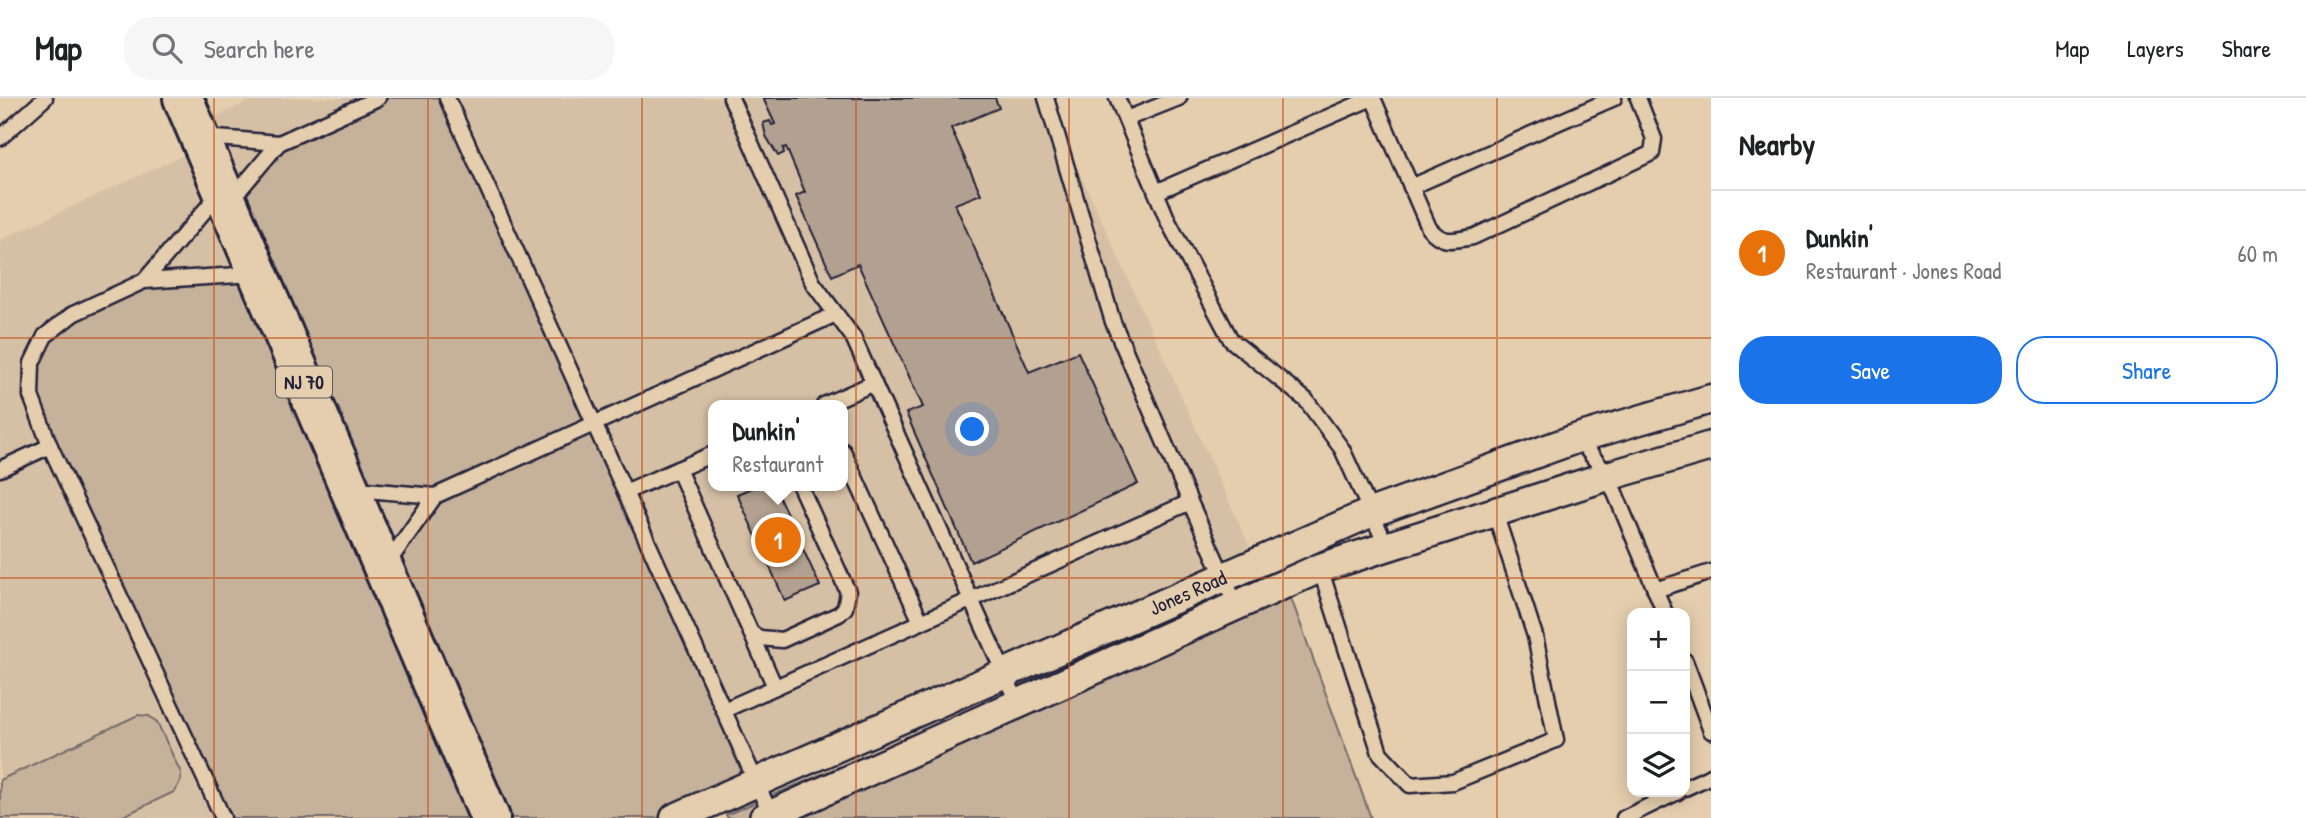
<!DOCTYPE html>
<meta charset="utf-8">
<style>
:root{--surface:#fff;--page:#f6f6f6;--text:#202124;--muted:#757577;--line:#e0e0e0;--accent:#1a73e8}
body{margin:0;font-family:"Patrick Hand",sans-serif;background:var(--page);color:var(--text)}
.controls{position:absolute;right:21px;bottom:21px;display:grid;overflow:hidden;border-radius:14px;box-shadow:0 4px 18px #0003}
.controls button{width:63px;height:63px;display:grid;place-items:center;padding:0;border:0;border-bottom:2px solid var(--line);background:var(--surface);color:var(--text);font:35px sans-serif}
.you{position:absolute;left:973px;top:332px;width:24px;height:24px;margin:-18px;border:5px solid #fff;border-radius:50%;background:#1a73e8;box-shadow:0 0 0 10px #1a73e833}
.badge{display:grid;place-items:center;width:46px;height:46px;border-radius:50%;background:var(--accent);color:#fff;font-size:23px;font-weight:700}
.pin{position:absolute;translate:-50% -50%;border:4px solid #fff;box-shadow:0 2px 7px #0006}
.popup{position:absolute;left:708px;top:302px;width:140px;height:91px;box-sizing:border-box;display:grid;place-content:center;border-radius:14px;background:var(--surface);filter:drop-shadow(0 2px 5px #0005);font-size:23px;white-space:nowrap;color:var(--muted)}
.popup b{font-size:26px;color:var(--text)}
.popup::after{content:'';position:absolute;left:50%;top:100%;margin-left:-14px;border:14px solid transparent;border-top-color:var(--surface)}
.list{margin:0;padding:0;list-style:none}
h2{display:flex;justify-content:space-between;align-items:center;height:91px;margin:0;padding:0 28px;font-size:30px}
h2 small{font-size:23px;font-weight:400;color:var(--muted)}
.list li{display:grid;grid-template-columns:46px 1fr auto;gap:21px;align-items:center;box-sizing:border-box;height:126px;padding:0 28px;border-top:2px solid var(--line)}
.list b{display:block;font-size:26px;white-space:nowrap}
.list p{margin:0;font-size:23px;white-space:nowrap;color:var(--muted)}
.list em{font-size:23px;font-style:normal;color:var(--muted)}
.actions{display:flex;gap:14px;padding:21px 28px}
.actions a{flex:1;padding:16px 0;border:2px solid var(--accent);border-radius:28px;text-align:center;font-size:24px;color:var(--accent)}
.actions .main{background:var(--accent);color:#fff}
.icon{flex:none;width:38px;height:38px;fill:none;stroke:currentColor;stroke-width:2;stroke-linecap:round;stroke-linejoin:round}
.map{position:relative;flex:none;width:1711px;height:720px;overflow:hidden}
header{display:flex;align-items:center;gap:42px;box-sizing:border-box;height:98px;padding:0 35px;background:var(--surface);border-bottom:2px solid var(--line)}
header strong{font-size:33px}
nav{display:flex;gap:38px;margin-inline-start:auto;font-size:24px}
.search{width:490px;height:63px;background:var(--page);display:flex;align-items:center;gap:18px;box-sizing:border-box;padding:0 24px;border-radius:28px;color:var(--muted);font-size:26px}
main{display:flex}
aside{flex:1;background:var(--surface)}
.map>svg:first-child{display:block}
</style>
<header>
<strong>Map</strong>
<div class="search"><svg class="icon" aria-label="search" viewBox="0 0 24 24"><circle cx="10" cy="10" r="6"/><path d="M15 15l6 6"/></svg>Search here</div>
<nav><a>Map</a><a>Layers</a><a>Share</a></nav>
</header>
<main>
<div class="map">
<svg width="1711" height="720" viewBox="0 0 1711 720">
<rect width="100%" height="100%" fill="#e5ceae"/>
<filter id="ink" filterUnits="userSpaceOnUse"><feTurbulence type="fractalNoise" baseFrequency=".0143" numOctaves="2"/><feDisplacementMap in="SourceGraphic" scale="14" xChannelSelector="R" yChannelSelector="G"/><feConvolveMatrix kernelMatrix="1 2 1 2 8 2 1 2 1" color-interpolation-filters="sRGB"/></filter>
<g filter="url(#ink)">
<path fill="#d6c0a5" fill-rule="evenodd" d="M256 0H1046L1257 465 757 685 490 720H0V142L203 48 195 28ZM713 307H843V388H713Z"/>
<g fill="#c6b29b" stroke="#746a6b" stroke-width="2" fill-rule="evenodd">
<path d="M378 0H447L757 685 675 720H223L31 298 45 238 144 183 258 176 228 106 279 45ZM351 391 434 398 384 469Z"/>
<path d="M1283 478 1371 720H728L726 717Z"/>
<path d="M138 617 149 618 157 624 181 675V682L174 694 119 720H0V682Z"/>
</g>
<g fill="#b2a190" stroke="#22223b" stroke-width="2">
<path d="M763 0H995L999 10 951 30 981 96 955 106 1029 274 1078 254 1138 386 971 464 906 315 923 309 858 166 832 178 796 98 805 94 786 49 783 50 784 55 778 58 766 38 763 25 770 23 772 27 775 26Z"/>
<path d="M756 388H774L820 488 785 503 737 396Z"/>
</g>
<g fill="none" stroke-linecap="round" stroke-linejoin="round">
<defs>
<g id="service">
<path d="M447 0 771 717"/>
<path d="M731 0 813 185 853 239 1018 606"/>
<path d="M1046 0 1113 224 1190 404"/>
<path d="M1117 0 1168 123 1231 242 1306 302 1342 351 1387 449"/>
<path d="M1373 0 1429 130C1443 147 1453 142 1473 139L1652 55 1654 41 1638 0"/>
<path d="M1126 21 1179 0"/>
<path d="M204 39 279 45"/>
<path d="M0 40 45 0"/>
<path d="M1411 89 1614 0"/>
<path d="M1156 94 1372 0"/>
<path d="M231 102 279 45 378 0"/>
<path d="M144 183 219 96"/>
<path d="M824 307 874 285"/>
<path d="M1578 340 1608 378 1665 515"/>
<path d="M843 353 921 524"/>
<path d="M0 371 50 348"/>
<path d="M678 371 775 589"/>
<path d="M355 391 435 398 836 216"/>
<path d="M625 394 713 356"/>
<path d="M387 466 435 398"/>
<path d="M1320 470 1380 655 1410 687 1453 684 1556 642 1535 538 1495 415"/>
<path d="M1655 492 1711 474"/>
<path d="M751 535 760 540 782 542 839 516 845 510 848 494 800 388"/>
<path d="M1685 563 1711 633"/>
<path d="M724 612 1190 404 1236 507"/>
<path d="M1685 690 1711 678"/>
<path d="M223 720 50 348 31 298 32 265 45 238 73 216 144 183 254 176"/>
<path d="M1624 720 1678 694"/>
</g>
<g id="minor">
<path id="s1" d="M675 720 1370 415 1578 340 1711 301"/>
<path d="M764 720 1320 470 1608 378 1711 348"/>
</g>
<path id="trunk" d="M183 0 490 720"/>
</defs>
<use href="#service" stroke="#22223b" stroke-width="19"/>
<use href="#minor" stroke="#22223b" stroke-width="33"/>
<use href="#trunk" stroke="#22223b" stroke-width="44"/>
<use href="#service" stroke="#e5ceae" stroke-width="14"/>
<use href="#minor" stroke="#e5ceae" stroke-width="28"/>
<use href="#trunk" stroke="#e5ceae" stroke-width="38"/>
</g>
</g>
<path fill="none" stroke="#c04e15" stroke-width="2" stroke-opacity="0.55" d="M214 0V720M428 0V720M642 0V720M856 0V720M1069 0V720M1283 0V720M1497 0V720M0 240H1711M0 480H1711"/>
<g text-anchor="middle" stroke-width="6" stroke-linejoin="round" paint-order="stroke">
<rect fill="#e5ceae" stroke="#5c565e" stroke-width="2" x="276" y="268.5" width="56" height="31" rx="5"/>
<g font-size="19" font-weight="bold" fill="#22223b">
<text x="304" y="291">NJ 70</text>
</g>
<g font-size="21" fill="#22223b" stroke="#e5ceae">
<text dy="7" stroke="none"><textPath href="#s1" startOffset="560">Jones Road</textPath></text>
</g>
</g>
</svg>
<div class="controls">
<button>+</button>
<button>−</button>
<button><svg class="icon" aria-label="layers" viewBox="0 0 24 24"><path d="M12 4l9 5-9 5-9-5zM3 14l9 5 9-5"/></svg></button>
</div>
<div class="you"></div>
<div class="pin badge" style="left:778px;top:442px;background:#e8710a">1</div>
<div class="popup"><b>Dunkin'</b>Restaurant</div>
</div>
<aside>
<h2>Nearby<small></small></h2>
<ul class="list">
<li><span class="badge" style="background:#e8710a">1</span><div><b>Dunkin'</b><p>Restaurant · Jones Road</p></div><em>60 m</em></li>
</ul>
<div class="actions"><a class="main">Save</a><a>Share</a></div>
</aside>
</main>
